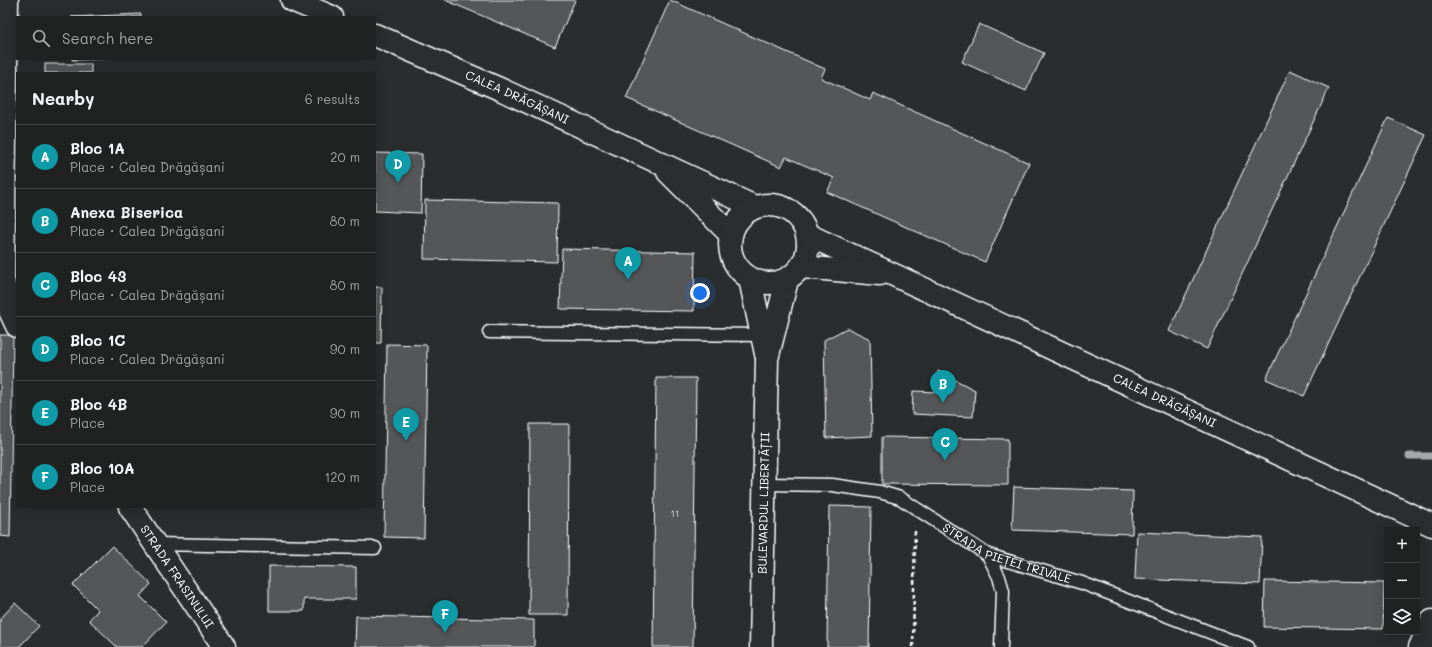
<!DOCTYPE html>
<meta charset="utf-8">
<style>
:root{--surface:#202222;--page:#2d2f2f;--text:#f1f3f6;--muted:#a2a4a5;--line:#3d3f40;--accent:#d93025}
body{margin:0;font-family:Mali,sans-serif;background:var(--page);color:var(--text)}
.controls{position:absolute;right:12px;bottom:12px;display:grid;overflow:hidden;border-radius:0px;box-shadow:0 2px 10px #0003}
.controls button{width:36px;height:36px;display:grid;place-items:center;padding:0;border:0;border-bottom:1px solid var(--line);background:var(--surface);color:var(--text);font:20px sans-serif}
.you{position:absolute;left:700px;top:293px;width:14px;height:14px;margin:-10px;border:3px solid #fff;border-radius:50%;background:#1a73e8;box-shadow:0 0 0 6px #1a73e833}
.badge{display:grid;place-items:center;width:26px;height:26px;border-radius:50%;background:var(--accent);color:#fff;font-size:13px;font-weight:700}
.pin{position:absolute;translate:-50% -33px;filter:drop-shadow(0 1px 2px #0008)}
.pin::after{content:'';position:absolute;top:21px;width:14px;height:12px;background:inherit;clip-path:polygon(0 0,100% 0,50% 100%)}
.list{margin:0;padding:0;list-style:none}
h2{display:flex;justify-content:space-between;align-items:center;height:52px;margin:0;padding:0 16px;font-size:17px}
h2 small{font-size:13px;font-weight:400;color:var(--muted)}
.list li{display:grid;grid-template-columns:26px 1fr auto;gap:12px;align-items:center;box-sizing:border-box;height:64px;padding:0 16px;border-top:1px solid var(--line)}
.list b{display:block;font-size:15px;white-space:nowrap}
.list p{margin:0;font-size:13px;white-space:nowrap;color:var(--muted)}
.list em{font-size:13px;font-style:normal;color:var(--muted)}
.icon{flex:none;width:22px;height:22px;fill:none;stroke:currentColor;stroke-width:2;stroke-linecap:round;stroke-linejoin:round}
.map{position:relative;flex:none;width:1432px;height:647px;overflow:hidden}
.search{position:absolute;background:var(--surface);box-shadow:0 2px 10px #0003;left:16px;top:16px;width:360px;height:44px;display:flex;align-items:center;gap:10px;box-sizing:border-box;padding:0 14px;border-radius:0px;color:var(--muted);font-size:15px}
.panel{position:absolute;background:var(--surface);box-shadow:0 2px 10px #0003;left:16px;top:72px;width:360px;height:436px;border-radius:0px}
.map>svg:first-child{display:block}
</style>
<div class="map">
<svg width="1432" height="647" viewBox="0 0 1432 647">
<rect width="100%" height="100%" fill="#2a2d2e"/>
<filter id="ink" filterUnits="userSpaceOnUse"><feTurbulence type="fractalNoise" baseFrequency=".025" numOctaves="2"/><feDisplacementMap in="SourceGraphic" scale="8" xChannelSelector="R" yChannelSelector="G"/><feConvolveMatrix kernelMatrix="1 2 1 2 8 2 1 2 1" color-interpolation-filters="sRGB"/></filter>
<g filter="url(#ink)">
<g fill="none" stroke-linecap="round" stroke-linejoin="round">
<path stroke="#a6a7a7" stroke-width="7" d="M1409 456H1432"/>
</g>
<g fill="#555758" stroke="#fff">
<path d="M445 0H575L555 47Z"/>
<path d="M670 0 825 69 821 78 870 100 873 93 1029 163 985 262 827 192 834 178 786 157 781 167 626 98Z"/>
<path d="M141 14V17H71Z"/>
<path d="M979 24 1044 53 1026 91 962 62Z"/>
<path d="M72 59H103L72 60Z"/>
<rect x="45" y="64" width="46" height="9"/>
<path d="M1290 70 1329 88 1207 349 1169 331Z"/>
<path d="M1388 118 1426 135 1304 396 1266 379Z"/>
<path d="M375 153 422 154 421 213 375 211Z"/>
<path d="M425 200 558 203 557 262 424 259Z"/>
<path d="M562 249 695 252 694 311 560 309Z"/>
<path d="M375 287H382L381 343H375Z"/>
<path d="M847 328 870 339 872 436 826 438 824 340Z"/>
<path d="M0 335H13L10 537 0 536Z"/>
<path d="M387 344 427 345 424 538 384 537Z"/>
<path d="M938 371 975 390 973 417 912 414 913 391 938 392Z"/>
<path d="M656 378H696L693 647H653Z"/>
<path d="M530 424H569L568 615H529Z"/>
<path d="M882 437 1008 439V485L882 484Z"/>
<path d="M1014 487 1133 491 1132 534 1012 530Z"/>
<path d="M829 506 871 507 869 647H827Z"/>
<path d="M1137 532 1262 537 1260 584 1135 579Z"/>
<path d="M112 546 151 584 140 596 166 622 142 647H117L89 620 98 610 73 585Z"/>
<path d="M269 566 356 567V599H304V611H269Z"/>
<path d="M1265 581 1384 583 1383 629 1264 627Z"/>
<path d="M15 603 39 626 19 647H0V619Z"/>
<path d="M356 616 534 620V647H355Z"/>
</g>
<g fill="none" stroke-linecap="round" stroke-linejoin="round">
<defs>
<g id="service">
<path d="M489 332 762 335"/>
<path id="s1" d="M764 484 832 485 880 492 900 498 988 555 1082 583 1248 647"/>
<path d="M154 544 375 548"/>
<path d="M988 555 999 577 1003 591 1001 647"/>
</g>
<g id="minor">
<path d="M7 0 3 279 10 311 17 326"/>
<path id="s2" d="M130 507 224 647"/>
<path d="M1420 647 1432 621"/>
</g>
<g id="secondary">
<path d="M750 279 766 354"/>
<path id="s3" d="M761 647 767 359 787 280"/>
</g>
<g id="primary">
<path d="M292 0 332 17"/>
<path id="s4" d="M375 35 502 90 755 207"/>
<path d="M668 172 731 235"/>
<circle cx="769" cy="244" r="39"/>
<path id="s5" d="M808 235 1432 525"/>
<path d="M802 267 880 274"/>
</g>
</defs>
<use href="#service" stroke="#fff" stroke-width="15"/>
<use href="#minor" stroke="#fff" stroke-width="25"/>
<use href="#secondary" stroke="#fff" stroke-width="25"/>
<use href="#primary" stroke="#fff" stroke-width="25"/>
<path stroke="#fff" stroke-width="2.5" stroke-dasharray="4 3" stroke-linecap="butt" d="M913 647 915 530"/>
<use href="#service" stroke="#2a2d2e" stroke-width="12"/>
<use href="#minor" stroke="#2a2d2e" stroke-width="22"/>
<use href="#secondary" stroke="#2a2d2e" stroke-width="22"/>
<use href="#primary" stroke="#2a2d2e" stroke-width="22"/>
</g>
</g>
<g text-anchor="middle" stroke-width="3" stroke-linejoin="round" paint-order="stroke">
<g font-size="10" fill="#d4d5d5">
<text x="675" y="517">11</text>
</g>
<g font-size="12" fill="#fff" stroke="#2a2d2e">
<text dy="4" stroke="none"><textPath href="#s4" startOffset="155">CALEA DRĂGĂȘANI</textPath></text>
<text dy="4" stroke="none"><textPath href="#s5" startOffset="393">CALEA DRĂGĂȘANI</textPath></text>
<text dy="4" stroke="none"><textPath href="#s3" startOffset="144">BULEVARDUL LIBERTĂȚII</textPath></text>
<text dy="4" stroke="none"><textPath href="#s1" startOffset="259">STRADA PIEȚEI TRIVALE</textPath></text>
<text dy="4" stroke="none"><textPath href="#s2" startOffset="84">STRADA FRASINULUI</textPath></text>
</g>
</g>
</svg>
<div class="controls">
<button>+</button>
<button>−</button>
<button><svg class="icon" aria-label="layers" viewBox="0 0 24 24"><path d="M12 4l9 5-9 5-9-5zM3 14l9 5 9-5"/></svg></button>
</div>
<div class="you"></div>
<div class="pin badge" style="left:628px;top:280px;background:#0f9aa8">A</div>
<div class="pin badge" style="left:943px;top:403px;background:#0f9aa8">B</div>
<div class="pin badge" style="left:945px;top:461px;background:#0f9aa8">C</div>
<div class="pin badge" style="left:398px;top:183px;background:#0f9aa8">D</div>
<div class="pin badge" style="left:406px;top:441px;background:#0f9aa8">E</div>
<div class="pin badge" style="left:445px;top:633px;background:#0f9aa8">F</div>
<div class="search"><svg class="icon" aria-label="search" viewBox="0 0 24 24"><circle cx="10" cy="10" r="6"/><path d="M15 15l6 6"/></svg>Search here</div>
<section class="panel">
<h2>Nearby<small>6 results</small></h2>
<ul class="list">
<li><span class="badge" style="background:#0f9aa8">A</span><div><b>Bloc 1A</b><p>Place · Calea Drăgășani</p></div><em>20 m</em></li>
<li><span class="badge" style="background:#0f9aa8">B</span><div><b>Anexa Biserica</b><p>Place · Calea Drăgășani</p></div><em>80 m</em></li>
<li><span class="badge" style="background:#0f9aa8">C</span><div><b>Bloc 43</b><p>Place · Calea Drăgășani</p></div><em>80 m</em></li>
<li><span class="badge" style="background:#0f9aa8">D</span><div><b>Bloc 1C</b><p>Place · Calea Drăgășani</p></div><em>90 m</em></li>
<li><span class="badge" style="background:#0f9aa8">E</span><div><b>Bloc 4B</b><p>Place</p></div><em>90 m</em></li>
<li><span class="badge" style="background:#0f9aa8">F</span><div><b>Bloc 10A</b><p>Place</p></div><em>120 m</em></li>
</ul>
</section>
</div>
